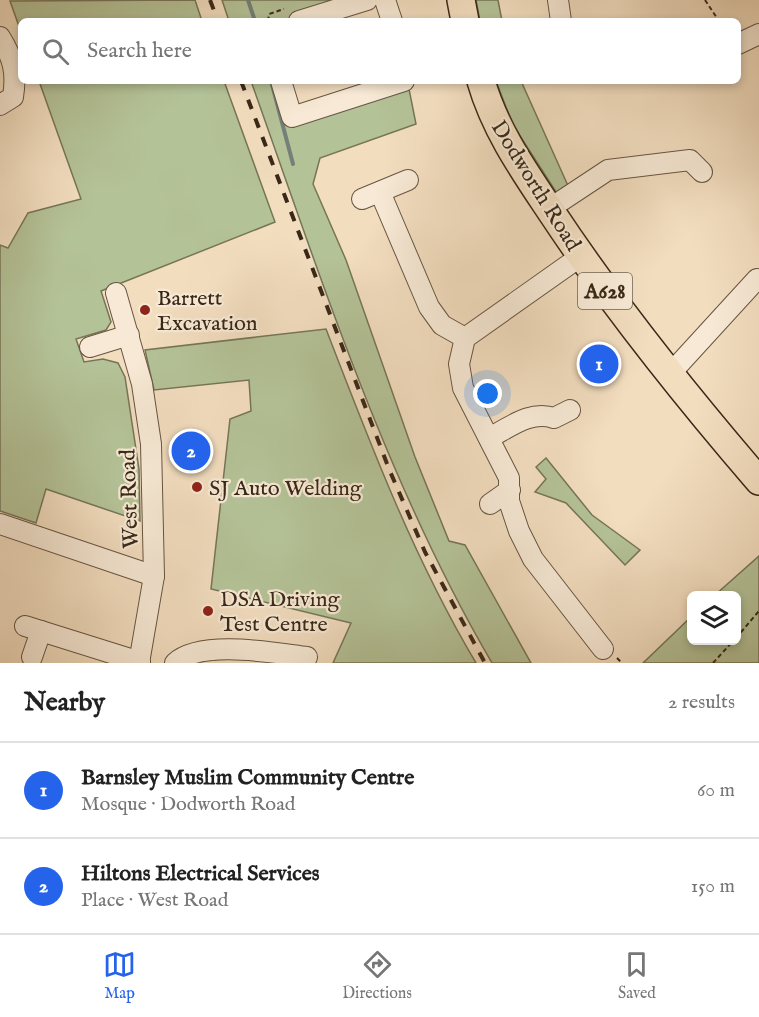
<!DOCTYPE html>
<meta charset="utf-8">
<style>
:root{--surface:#fff;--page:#f6f6f6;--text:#222;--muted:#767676;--line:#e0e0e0;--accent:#2563eb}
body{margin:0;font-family:"IM FELL English",serif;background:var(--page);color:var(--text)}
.controls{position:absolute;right:18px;bottom:18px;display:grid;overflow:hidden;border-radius:9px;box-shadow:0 3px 9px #0003}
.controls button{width:54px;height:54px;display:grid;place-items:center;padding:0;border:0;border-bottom:2px solid var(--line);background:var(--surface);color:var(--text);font:30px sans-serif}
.you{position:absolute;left:488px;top:394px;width:21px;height:21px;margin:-15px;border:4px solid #fff;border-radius:50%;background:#1a73e8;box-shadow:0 0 0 9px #1a73e833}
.badge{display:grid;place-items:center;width:39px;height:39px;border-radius:50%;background:var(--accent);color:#fff;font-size:20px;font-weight:700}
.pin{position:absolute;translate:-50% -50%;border:3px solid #fff;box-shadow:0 2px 6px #0006}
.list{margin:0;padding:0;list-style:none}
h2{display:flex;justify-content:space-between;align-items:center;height:78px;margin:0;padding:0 24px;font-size:26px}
h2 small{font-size:20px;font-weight:400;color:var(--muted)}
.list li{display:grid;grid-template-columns:39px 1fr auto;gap:18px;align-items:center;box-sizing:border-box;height:96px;padding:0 24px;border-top:2px solid var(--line)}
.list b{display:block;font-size:22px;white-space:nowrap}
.list p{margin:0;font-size:20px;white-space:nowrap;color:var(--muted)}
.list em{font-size:20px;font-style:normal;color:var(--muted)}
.icon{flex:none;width:33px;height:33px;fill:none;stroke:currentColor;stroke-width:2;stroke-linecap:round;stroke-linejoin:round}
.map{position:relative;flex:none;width:759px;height:663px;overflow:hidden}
.search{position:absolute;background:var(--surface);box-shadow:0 3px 9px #0003;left:18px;right:18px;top:18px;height:66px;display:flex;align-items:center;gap:15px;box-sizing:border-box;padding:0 21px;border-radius:9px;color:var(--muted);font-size:22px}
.sheet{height:270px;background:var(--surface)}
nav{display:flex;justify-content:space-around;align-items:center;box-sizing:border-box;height:84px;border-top:2px solid var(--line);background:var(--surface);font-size:16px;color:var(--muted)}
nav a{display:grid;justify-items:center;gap:3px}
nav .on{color:var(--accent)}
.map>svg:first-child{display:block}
</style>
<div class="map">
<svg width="759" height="663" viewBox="0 0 759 663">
<rect width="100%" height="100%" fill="#f2ddbf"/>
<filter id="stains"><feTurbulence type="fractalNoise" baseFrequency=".00333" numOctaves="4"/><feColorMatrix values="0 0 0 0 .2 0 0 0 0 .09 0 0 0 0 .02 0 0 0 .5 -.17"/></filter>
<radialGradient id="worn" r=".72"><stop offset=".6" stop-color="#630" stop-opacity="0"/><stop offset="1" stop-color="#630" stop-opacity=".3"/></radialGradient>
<g fill="#b4c297" stroke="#767558" stroke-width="1.5">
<path d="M195 0 202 21H21V32L10 1Z"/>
<path d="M222 0H328L331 8 290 21H229Z"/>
<path d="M476 0H498L502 21H480Z"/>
<path d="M39 81H224L275 222 101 291 111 322 106 330 76 339 84 362 103 359 118 363 125 377 139 469 140 521 46 489 36 523 0 511V245L8 248 28 213 81 199Z"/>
<path d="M251 81H279L291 122 408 84 416 124 320 158 313 184 346 260 415 457 449 541 465 545 531 663H492C386 482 321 278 251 81Z"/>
<path d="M496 81H521L569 188 558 195 513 125Z"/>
<path d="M326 329C370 443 413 557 476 663H333L351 623 211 589 230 419 251 411 249 380 154 390 145 350Z"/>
<path d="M546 458 592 515 640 550 625 565 566 503 535 492 546 479 536 467Z"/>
<path d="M759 556V663H643L691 617 692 640H736V596L715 595Z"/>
</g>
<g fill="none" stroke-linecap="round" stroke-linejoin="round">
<g stroke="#748078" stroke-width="4">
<path d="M248 0 255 21"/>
<path d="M271 81 293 164"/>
</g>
<defs>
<g id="minor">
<path d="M385 0 392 21"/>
<path d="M558 0 561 21"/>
<path d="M299 21 367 0"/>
<path d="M0 37C13 58 17 72 13 97L0 105"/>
<path d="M738 44 759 34"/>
<path d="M281 81 292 117 404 81"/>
<path d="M380 192 429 307 442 325 465 338"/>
<path d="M362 199 408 180"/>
<path d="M549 209 608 170 690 160 702 172"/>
<path d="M581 256 465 338 459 364 463 388 509 478V501L519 531 533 559 603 649"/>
<path d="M116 293 142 384 151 444 154 576 139 663"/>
<path d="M90 347 129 335"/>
<path d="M670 374 757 279"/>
<path d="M489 438C510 427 531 410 554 418L570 410"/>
<path d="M490 504 510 490"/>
<path d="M0 524 154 576"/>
<path d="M25 626 140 662"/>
<path d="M32 657 41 631"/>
<path d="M175 663C201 639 274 653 307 657"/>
</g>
<g id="highway">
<path d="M461 0 465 21"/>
<path d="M481 81C495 130 524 171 552 213 615 308 685 395 759 481"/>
</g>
</defs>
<use href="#minor" stroke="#675542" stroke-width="22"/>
<use href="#highway" stroke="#392818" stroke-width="30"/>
<g stroke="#392818" stroke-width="2" stroke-dasharray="4.5 3" stroke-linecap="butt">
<path d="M705 0 719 21"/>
<path d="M268 21 269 14 284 9"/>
<path d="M736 638 759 611"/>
<path d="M617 658 622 663"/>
<path d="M713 663 734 640"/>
</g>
<use href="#minor" stroke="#f7e9d5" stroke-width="20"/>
<use href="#highway" stroke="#f2ddbf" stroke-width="27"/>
<g stroke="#392818" stroke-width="4" stroke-dasharray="10 10" stroke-linecap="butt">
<path d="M210 0 218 21"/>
<path d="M241 81 389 469 425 552 485 663"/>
</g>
</g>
<g fill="#8f2418" stroke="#f7e9d5" stroke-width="2">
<circle cx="145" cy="310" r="6"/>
<circle cx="197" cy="487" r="6"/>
<circle cx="208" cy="611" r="6"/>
</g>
<g text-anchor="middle" stroke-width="4.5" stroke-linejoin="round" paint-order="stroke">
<rect fill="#f7e9d5" stroke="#726251" stroke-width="1.5" x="578" y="273" width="54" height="36" rx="4.5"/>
<g font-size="21" font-weight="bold" fill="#392818">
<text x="605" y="298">A628</text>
</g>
<g font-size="22" fill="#392818" stroke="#f7e9d5">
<text transform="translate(537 185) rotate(58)" y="8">Dodworth Road</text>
<text transform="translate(128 499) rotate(-92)" y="8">West Road</text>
</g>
<g font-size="22" fill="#392818" stroke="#f7e9d5" text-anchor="start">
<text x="157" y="305">Barrett<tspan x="157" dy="25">Excavation</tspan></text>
<text x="209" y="495">SJ Auto Welding</text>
<text x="220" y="606">DSA Driving<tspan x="220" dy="25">Test Centre</tspan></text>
</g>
</g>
<rect width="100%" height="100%" filter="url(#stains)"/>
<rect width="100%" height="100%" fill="url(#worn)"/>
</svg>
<div class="controls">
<button><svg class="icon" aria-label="layers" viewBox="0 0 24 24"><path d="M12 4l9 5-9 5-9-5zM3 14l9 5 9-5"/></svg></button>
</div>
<div class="you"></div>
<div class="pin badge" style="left:599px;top:364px">1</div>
<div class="pin badge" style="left:191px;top:451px">2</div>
<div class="search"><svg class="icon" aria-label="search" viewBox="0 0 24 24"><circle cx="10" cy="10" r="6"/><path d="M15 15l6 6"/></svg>Search here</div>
</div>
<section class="sheet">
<h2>Nearby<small>2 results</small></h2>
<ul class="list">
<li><span class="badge">1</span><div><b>Barnsley Muslim Community Centre</b><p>Mosque · Dodworth Road</p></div><em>60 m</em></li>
<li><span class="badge">2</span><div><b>Hiltons Electrical Services</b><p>Place · West Road</p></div><em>150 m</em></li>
</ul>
</section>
<nav>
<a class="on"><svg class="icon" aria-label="map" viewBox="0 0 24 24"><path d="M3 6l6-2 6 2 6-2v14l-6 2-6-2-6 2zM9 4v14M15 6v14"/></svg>Map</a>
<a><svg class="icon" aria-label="directions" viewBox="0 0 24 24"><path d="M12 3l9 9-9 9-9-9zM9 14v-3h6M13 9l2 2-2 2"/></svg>Directions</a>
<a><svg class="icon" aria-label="saved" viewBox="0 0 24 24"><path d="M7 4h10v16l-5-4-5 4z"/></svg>Saved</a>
</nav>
